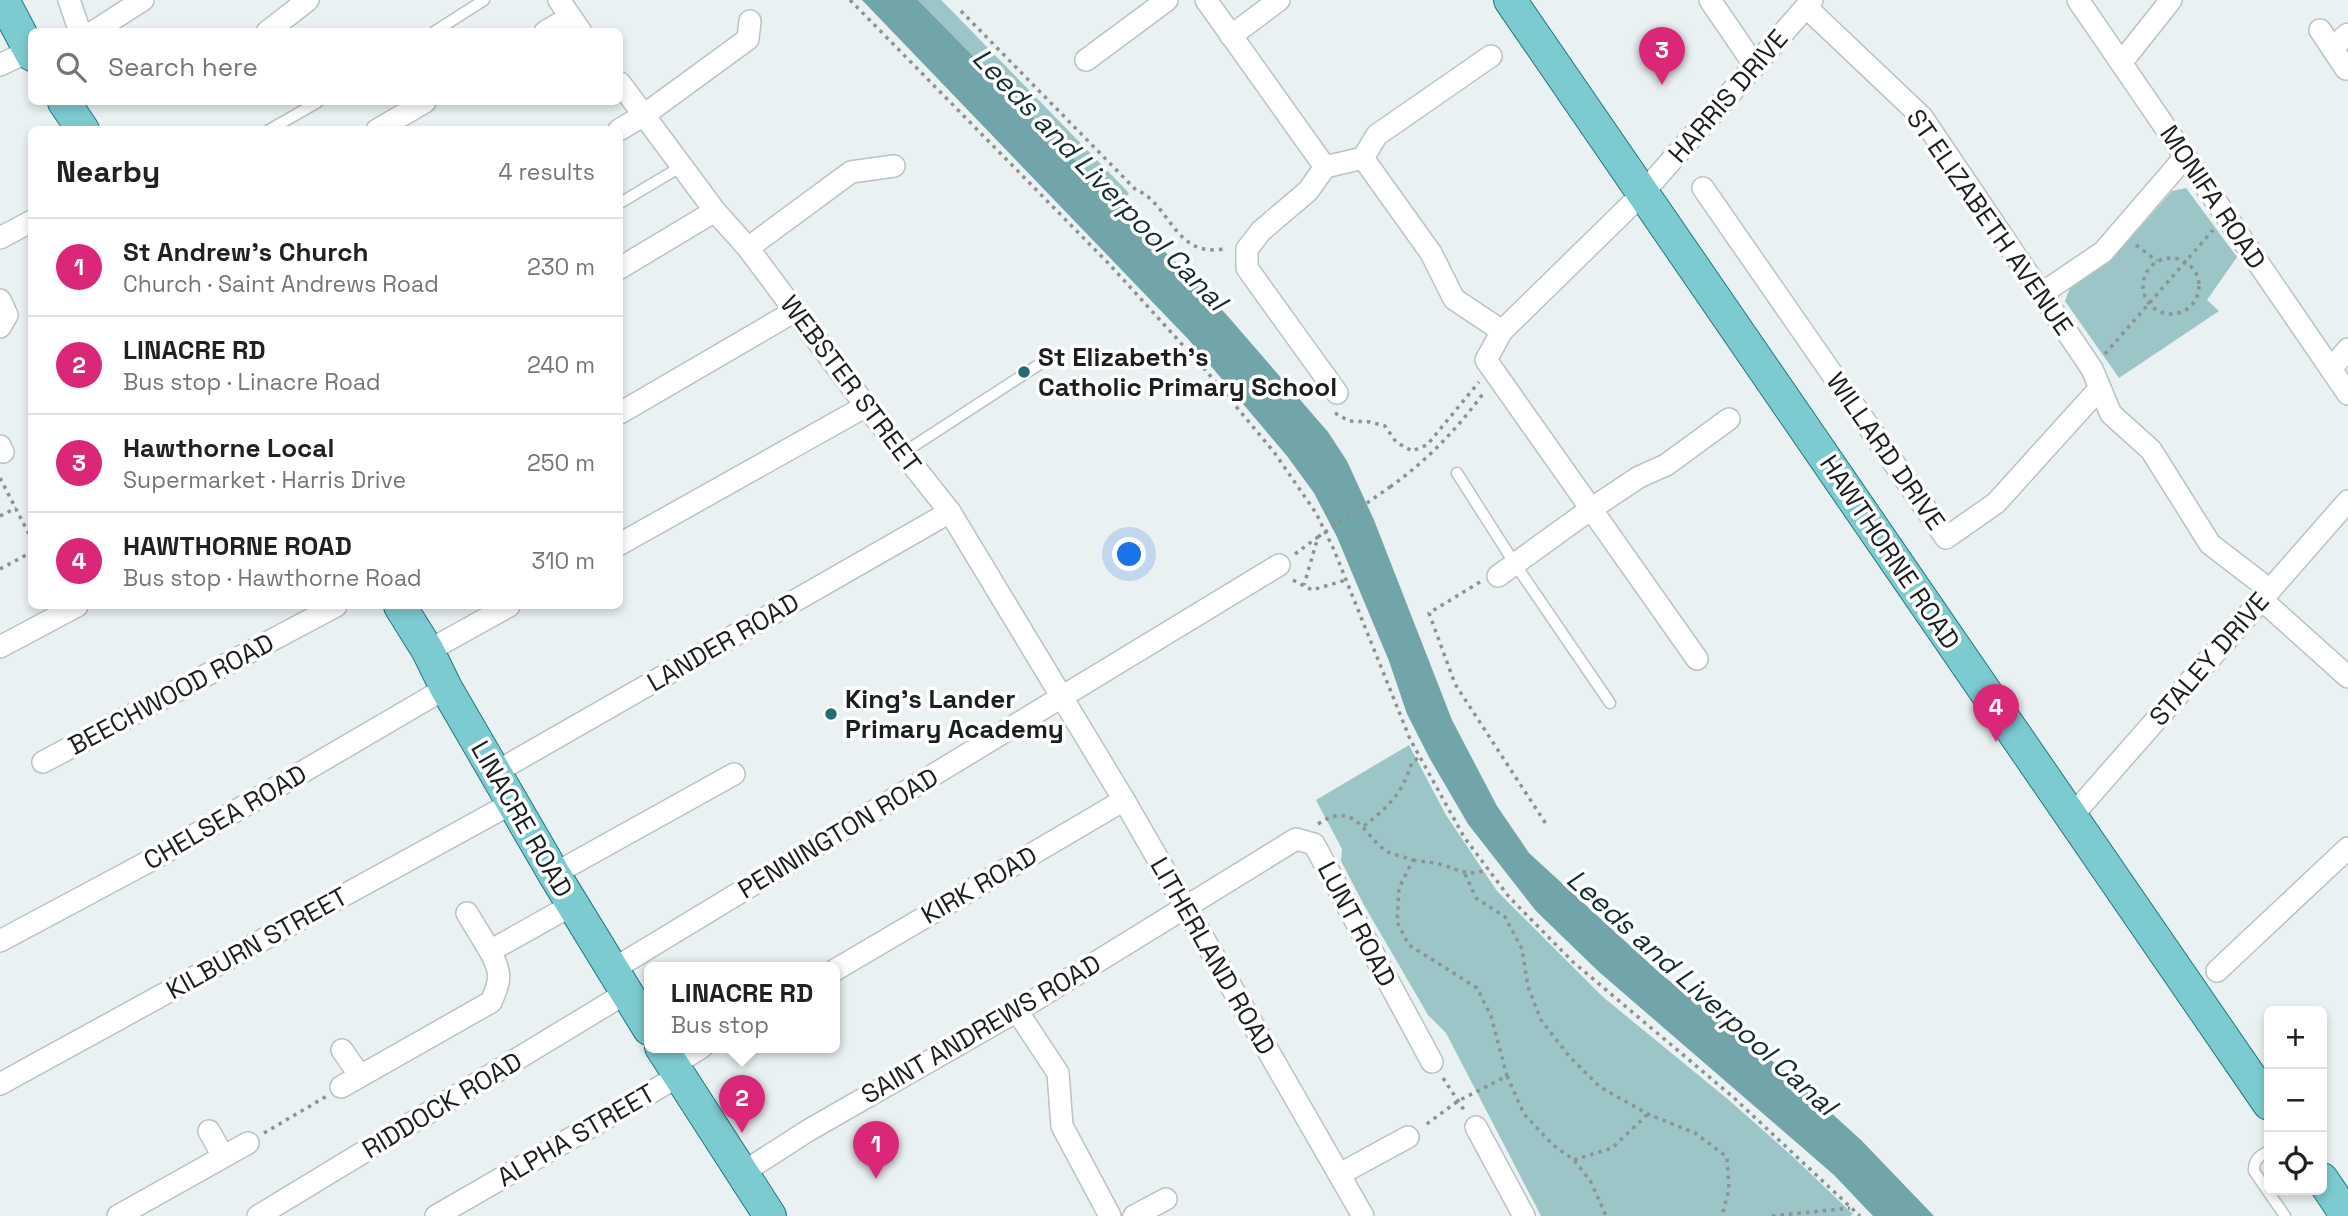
<!DOCTYPE html>
<meta charset="utf-8">
<style>
:root{--surface:#fff;--page:#f6f6f6;--text:#202124;--muted:#757577;--line:#e0e0e0;--accent:#db2777}
body{margin:0;font-family:"Space Grotesk",sans-serif;background:var(--page);color:var(--text)}
.controls{position:absolute;right:21px;bottom:21px;display:grid;overflow:hidden;border-radius:10px;box-shadow:0 4px 10px #0003}
.controls button{width:63px;height:63px;display:grid;place-items:center;padding:0;border:0;border-bottom:2px solid var(--line);background:var(--surface);color:var(--text);font:35px sans-serif}
.you{position:absolute;left:1130px;top:555px;width:24px;height:24px;margin:-18px;border:5px solid #fff;border-radius:50%;background:#1a73e8;box-shadow:0 0 0 10px #1a73e833}
.badge{display:grid;place-items:center;width:46px;height:46px;border-radius:50%;background:var(--accent);color:#fff;font-size:23px;font-weight:700}
.pin{position:absolute;translate:-50% -58px;filter:drop-shadow(0 2px 4px #0008)}
.pin::after{content:'';position:absolute;top:37px;width:24px;height:21px;background:inherit;clip-path:polygon(0 0,100% 0,50% 100%)}
.popup{position:absolute;left:644px;top:962px;width:196px;height:91px;box-sizing:border-box;display:grid;place-content:center;border-radius:10px;background:var(--surface);filter:drop-shadow(0 2px 5px #0005);font-size:23px;white-space:nowrap;color:var(--muted)}
.popup b{font-size:26px;color:var(--text)}
.popup::after{content:'';position:absolute;left:50%;top:100%;margin-left:-14px;border:14px solid transparent;border-top-color:var(--surface)}
.list{margin:0;padding:0;list-style:none}
h2{display:flex;justify-content:space-between;align-items:center;height:91px;margin:0;padding:0 28px;font-size:30px}
h2 small{font-size:23px;font-weight:400;color:var(--muted)}
.list li{display:grid;grid-template-columns:46px 1fr auto;gap:21px;align-items:center;box-sizing:border-box;height:98px;padding:0 28px;border-top:2px solid var(--line)}
.list b{display:block;font-size:26px;white-space:nowrap}
.list p{margin:0;font-size:23px;white-space:nowrap;color:var(--muted)}
.list em{font-size:23px;font-style:normal;color:var(--muted)}
.icon{flex:none;width:38px;height:38px;fill:none;stroke:currentColor;stroke-width:2;stroke-linecap:round;stroke-linejoin:round}
.map{position:relative;flex:none;width:2348px;height:1216px;overflow:hidden}
.search{position:absolute;background:var(--surface);box-shadow:0 4px 10px #0003;left:28px;top:28px;width:595px;height:77px;display:flex;align-items:center;gap:18px;box-sizing:border-box;padding:0 24px;border-radius:10px;color:var(--muted);font-size:26px}
.panel{position:absolute;background:var(--surface);box-shadow:0 4px 10px #0003;left:28px;top:126px;width:595px;height:483px;border-radius:10px}
.map>svg:first-child{display:block}
</style>
<div class="map">
<svg width="2348" height="1216" viewBox="0 0 2348 1216">
<rect width="100%" height="100%" fill="#eaf1f2"/>
<g fill="#9cc5c8">
<path d="M918 0H941L952 11 1129 193 1120 206Z"/>
<path d="M2186 188 2237 257 2207 300 2219 311 2119 378 2065 301 2070 288 2113 258 2172 191Z"/>
<path d="M1409 745 1446 815 1497 891 1603 997 1730 1101 1792 1156 1853 1214 1850 1216H1541L1446 1033 1428 1015 1364 905 1341 861 1342 849 1316 800Z"/>
</g>
<path fill="#71a5a9" d="M862 0H918L1225 313 1328 432 1347 461 1374 520 1452 720 1497 806 1529 853 1662 975 1776 1064 1818 1101 1861 1140 1934 1216H1873L1834 1175 1598 971 1536 911 1468 824 1430 759 1407 714 1389 661 1337 537 1314 493 1287 456 1188 339Z"/>
<g fill="none" stroke-linecap="round" stroke-linejoin="round">
<defs>
<g id="service">
<path d="M434 32 484 0"/>
<path d="M269 130 318 102"/>
<path d="M620 203 682 166"/>
<path d="M903 453 1052 356"/>
<path d="M1457 473 1515 564 1610 703"/>
<path d="M2269 1151C2259 1156 2254 1159 2254 1171L2285 1216"/>
</g>
<g id="minor">
<path d="M69 0 80 32"/>
<path d="M559 0 581 32"/>
<path d="M1206 0 1325 167 1363 158 1431 253 1454 299 1502 331"/>
<path d="M1710 0 1755 66"/>
<path d="M2078 0 2348 394"/>
<path d="M1806 7 1922 117 2092 369 2111 414 2151 450 2210 544 2270 590"/>
<path d="M2320 30 2346 69"/>
<path d="M93 32 143 0"/>
<path d="M267 32 308 0"/>
<path d="M545 32 570 17"/>
<path d="M1231 36 1279 0"/>
<path d="M2332 48 2348 34"/>
<path d="M1086 60 1167 0"/>
<path d="M2121 63 2171 0"/>
<path d="M0 65 29 51"/>
<path d="M620 83 715 211 748 248 866 406 950 512 1124 800 1363 1216"/>
<path d="M377 130 425 102"/>
<path d="M619 130 644 115 748 39 750 21"/>
<path d="M1363 158 1377 135 1491 56"/>
<path d="M1325 167 1308 191 1261 231 1247 249V268L1337 393"/>
<path d="M1703 188 1946 538 1996 503 2100 388"/>
<path d="M0 238 32 221"/>
<path d="M748 248 851 172 894 166"/>
<path d="M620 268 715 211"/>
<path d="M2041 294 2103 252 2185 157"/>
<path d="M0 300 7 315 0 327"/>
<path d="M2331 369 2348 349"/>
<path d="M620 413 795 311"/>
<path d="M0 446 3 452"/>
<path d="M620 544 866 406"/>
<path d="M1498 576 1591 509 1639 477 1666 465 1729 419"/>
<path d="M2261 599 2348 677"/>
<path d="M0 647 77 606"/>
<path d="M428 651 509 606"/>
<path d="M1697 659 1486 360 1502 331 1643 193 1812 0"/>
<path d="M43 762 336 606"/>
<path d="M496 772 950 512"/>
<path d="M2071 817 2348 501"/>
<path d="M554 874 734 774"/>
<path d="M467 913 490 951"/>
<path d="M0 941 157 857 446 688"/>
<path d="M612 970 1279 565"/>
<path d="M835 970 1124 800"/>
<path d="M2217 971 2348 848"/>
<path d="M1017 1011 1058 1073 1062 1126 1110 1216"/>
<path d="M342 1050 360 1076"/>
<path d="M673 1065 702 1047"/>
<path d="M0 1084 514 802"/>
<path d="M341 1087 491 1002C501 979 502 974 490 951L572 905"/>
<path d="M1476 1127 1524 1216"/>
<path d="M209 1131 223 1156"/>
<path d="M742 1173 809 1130 1017 1011 1296 839 1314 844 1432 1062"/>
<path d="M1340 1174 1408 1137"/>
<path d="M118 1216 248 1143"/>
<path d="M258 1216 626 993"/>
<path d="M436 1216 679 1076"/>
<path d="M1134 1216 1166 1199"/>
</g>
<g id="primary">
<path d="M3 0 32 55"/>
<path d="M1510 0 2269 1104"/>
<path d="M64 102 83 130"/>
<path d="M400 606 428 651 446 688 554 874 649 1029"/>
<path d="M661 1047 770 1216"/>
<path d="M2322 1179 2347 1216"/>
</g>
</defs>
<use href="#service" stroke="#bbc2c3" stroke-width="13"/>
<use href="#minor" stroke="#bbc2c3" stroke-width="24"/>
<use href="#primary" stroke="#21797f" stroke-width="34"/>
<g stroke="#8d9393" stroke-width="3.5" stroke-dasharray="3.5 5" stroke-linecap="butt">
<path d="M850 0 1111 266 1208 373 1274 452 1316 513 1334 550 1410 739 1464 837 1509 897 1573 962 1733 1097 1860 1216"/>
<path d="M961 11 1136 190C1164 200 1173 243 1204 249 1210 251 1220 249 1227 249"/>
<path d="M2136 245 2157 261"/>
<circle cx="2171" cy="286" r="28"/>
<path d="M2105 354 2213 230"/>
<path d="M1335 413 1349 421 1370 422 1385 426 1396 442 1412 451 1427 445 1479 382"/>
<path d="M0 478 32 540"/>
<path d="M1390 487C1428 460 1458 428 1485 391"/>
<path d="M0 516 16 508"/>
<path d="M1295 554 1318 537 1304 585"/>
<path d="M0 569 32 552"/>
<path d="M1293 580 1312 590 1346 580"/>
<path d="M1480 582 1429 613 1455 684 1546 824"/>
<path d="M1318 824C1355 799 1363 835 1386 851 1394 855 1405 857 1413 860L1399 888 1397 922 1409 945 1477 988 1491 1016 1507 1076 1458 1101 1424 1126"/>
<path d="M1364 826C1389 806 1402 794 1412 762L1420 757"/>
<path d="M1413 860C1423 862 1433 862 1443 865 1460 871 1471 877 1488 869"/>
<path d="M1465 874 1476 898 1505 917 1522 949 1528 987 1541 1020 1569 1056 1600 1087 1648 1114 1695 1133 1727 1157 1729 1189 1722 1216"/>
<path d="M1507 1076 1524 1114 1553 1145 1574 1160 1591 1182 1606 1216"/>
<path d="M1443 1078 1466 1113"/>
<path d="M264 1133 327 1096"/>
<path d="M1574 1160 1612 1148 1648 1114"/>
<path d="M1772 1216 1850 1208"/>
</g>
<use href="#service" stroke="#fff" stroke-width="10"/>
<use href="#minor" stroke="#fff" stroke-width="21"/>
<use href="#primary" stroke="#7ccbd1" stroke-width="32"/>
<path stroke="#8d9393" stroke-width="3.5" stroke-dasharray="3.5 5" stroke-linecap="butt" d="M1318 537 1390 487"/>
</g>
<g fill="#216d72" stroke="#fff" stroke-width="2.5">
<circle cx="1024" cy="372" r="7"/>
<circle cx="831" cy="714" r="7"/>
</g>
<g text-anchor="middle" stroke-width="7" stroke-linejoin="round" paint-order="stroke">
<g font-size="26" fill="#1c1f1f" stroke="#fff">
<text transform="translate(1728 96) rotate(-49)" y="9">HARRIS DRIVE</text>
<text transform="translate(2213 197) rotate(56)" y="9">MONIFA ROAD</text>
<text transform="translate(1990 222) rotate(55)" y="9">ST ELIZABETH AVENUE</text>
<text transform="translate(851 384) rotate(53)" y="9">WEBSTER STREET</text>
<text transform="translate(1886 451) rotate(55)" y="9">WILLARD DRIVE</text>
<text transform="translate(1890 552) rotate(56)" y="9">HAWTHORNE ROAD</text>
<text transform="translate(723 642) rotate(-30)" y="9">LANDER ROAD</text>
<text transform="translate(2209 659) rotate(-49)" y="9">STALEY DRIVE</text>
<text transform="translate(171 694) rotate(-28)" y="9">BEECHWOOD ROAD</text>
<text transform="translate(225 817) rotate(-30)" y="9">CHELSEA ROAD</text>
<text transform="translate(522 819) rotate(60)" y="9">LINACRE ROAD</text>
<text transform="translate(838 833) rotate(-31)" y="9">PENNINGTON ROAD</text>
<text transform="translate(979 885) rotate(-30)" y="9">KIRK ROAD</text>
<text transform="translate(1357 924) rotate(62)" y="9">LUNT ROAD</text>
<text transform="translate(257 943) rotate(-29)" y="9">KILBURN STREET</text>
<text transform="translate(1213 956) rotate(60)" y="9">LITHERLAND ROAD</text>
<text transform="translate(981 1029) rotate(-30)" y="9">SAINT ANDREWS ROAD</text>
<text transform="translate(442 1105) rotate(-31)" y="9">RIDDOCK ROAD</text>
<text transform="translate(576 1135) rotate(-30)" y="9">ALPHA STREET</text>
</g>
<g font-size="26" font-weight="bold" fill="#1c1f1f" stroke="#fff" text-anchor="start">
<text x="1038" y="366">St Elizabeth's<tspan x="1038" dy="30">Catholic Primary School</tspan></text>
<text x="845" y="708">King's Lander<tspan x="845" dy="30">Primary Academy</tspan></text>
</g>
<g font-size="28" font-style="italic" fill="#122e30" stroke="#fff">
<text transform="translate(1100 179) rotate(46)" y="10">Leeds and Liverpool Canal</text>
<text transform="translate(1702 992) rotate(42)" y="10">Leeds and Liverpool Canal</text>
</g>
</g>
</svg>
<div class="controls">
<button>+</button>
<button>−</button>
<button><svg class="icon" aria-label="locate" viewBox="0 0 24 24"><circle cx="12" cy="12" r="6"/><path d="M12 2v4M12 18v4M2 12h4M18 12h4"/></svg></button>
</div>
<div class="you"></div>
<div class="pin badge" style="left:876px;top:1179px">1</div>
<div class="pin badge" style="left:742px;top:1133px">2</div>
<div class="popup"><b>LINACRE RD</b>Bus stop</div>
<div class="pin badge" style="left:1662px;top:85px">3</div>
<div class="pin badge" style="left:1996px;top:742px">4</div>
<div class="search"><svg class="icon" aria-label="search" viewBox="0 0 24 24"><circle cx="10" cy="10" r="6"/><path d="M15 15l6 6"/></svg>Search here</div>
<section class="panel">
<h2>Nearby<small>4 results</small></h2>
<ul class="list">
<li><span class="badge">1</span><div><b>St Andrew's Church</b><p>Church · Saint Andrews Road</p></div><em>230 m</em></li>
<li><span class="badge">2</span><div><b>LINACRE RD</b><p>Bus stop · Linacre Road</p></div><em>240 m</em></li>
<li><span class="badge">3</span><div><b>Hawthorne Local</b><p>Supermarket · Harris Drive</p></div><em>250 m</em></li>
<li><span class="badge">4</span><div><b>HAWTHORNE ROAD</b><p>Bus stop · Hawthorne Road</p></div><em>310 m</em></li>
</ul>
</section>
</div>
